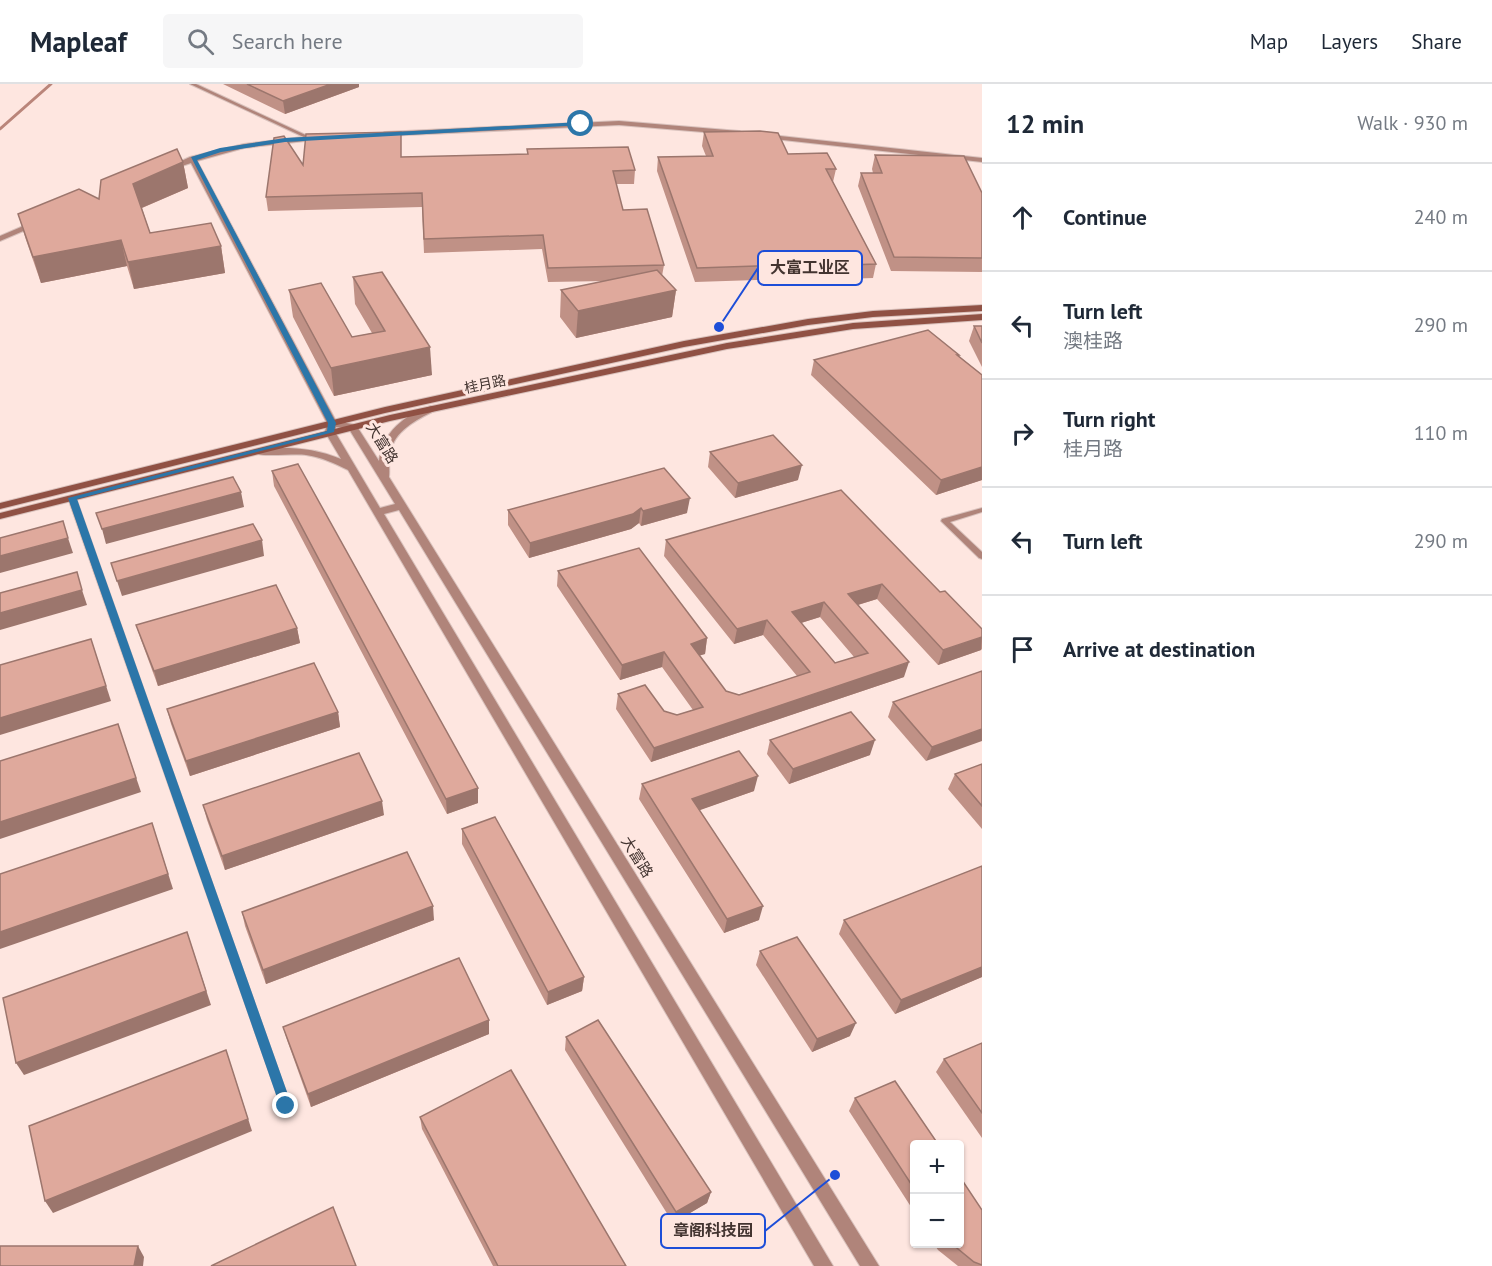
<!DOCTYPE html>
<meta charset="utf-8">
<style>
:root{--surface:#fff;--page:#f6f6f7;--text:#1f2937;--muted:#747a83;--line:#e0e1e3}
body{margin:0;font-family:"PT Sans","Noto Sans SC",sans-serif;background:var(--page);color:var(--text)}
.controls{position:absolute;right:18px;bottom:18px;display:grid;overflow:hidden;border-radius:6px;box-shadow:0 2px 4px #0004}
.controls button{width:54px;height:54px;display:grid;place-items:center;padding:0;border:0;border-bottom:2px solid var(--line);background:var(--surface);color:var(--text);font:30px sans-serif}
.stop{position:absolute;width:18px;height:18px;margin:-14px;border:4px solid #2c76a9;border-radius:50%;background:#fff}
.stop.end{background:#2c76a9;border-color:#fff;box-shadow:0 2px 6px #0008}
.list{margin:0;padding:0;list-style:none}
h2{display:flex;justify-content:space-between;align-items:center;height:78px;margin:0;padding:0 24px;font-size:26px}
h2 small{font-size:20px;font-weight:400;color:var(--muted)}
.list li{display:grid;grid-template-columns:39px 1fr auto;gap:18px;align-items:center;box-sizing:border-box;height:108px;padding:0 24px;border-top:2px solid var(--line)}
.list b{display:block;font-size:22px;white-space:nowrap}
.list p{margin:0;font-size:20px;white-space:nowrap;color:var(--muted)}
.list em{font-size:20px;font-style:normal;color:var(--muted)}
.icon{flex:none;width:33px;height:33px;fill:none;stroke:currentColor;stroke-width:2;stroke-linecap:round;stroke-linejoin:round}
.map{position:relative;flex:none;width:982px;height:1182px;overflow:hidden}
header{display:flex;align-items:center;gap:36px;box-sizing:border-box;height:84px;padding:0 30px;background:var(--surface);border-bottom:2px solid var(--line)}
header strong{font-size:28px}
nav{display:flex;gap:33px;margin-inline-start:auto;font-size:21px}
.search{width:420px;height:54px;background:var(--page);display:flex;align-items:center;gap:15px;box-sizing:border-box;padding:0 21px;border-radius:6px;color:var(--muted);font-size:22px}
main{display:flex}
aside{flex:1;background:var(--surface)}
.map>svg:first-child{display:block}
</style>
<header>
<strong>Mapleaf</strong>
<div class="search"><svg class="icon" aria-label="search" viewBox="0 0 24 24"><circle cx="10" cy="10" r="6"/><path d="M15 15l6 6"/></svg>Search here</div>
<nav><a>Map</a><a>Layers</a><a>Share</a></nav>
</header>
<main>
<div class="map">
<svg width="982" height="1182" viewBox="0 0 982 1182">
<rect width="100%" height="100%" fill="#fee6e0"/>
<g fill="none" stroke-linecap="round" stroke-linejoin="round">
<path stroke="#ba857a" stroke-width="3" d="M0 45 51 0"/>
<defs>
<g id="service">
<path d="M190 0H196L312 54 308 55Z"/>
<path d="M69 412H75L76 414 291 1022 290 1026 286 1027 282 1026 281 1022 68 414Z"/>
<path d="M982 424V428L950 438 982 468V475L979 474 941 437 942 435Z"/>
</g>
<g id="minor">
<path d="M619 37 739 47 743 49 739 51 619 41 385 52 381 50 385 48Z"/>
<path d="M762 50 982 74V78L765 54H762Z"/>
<path d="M320 51 324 53 323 55 244 64 197 77 337 339 332 342 327 339 191 79 170 86 166 84 190 73 244 60Z"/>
<path d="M35 137 42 139 0 157V152Z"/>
</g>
<path id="tertiary" d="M431 322 434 323V327C416 336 394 347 390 369 388 377 390 385 389 393L879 1182H860L399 426 384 430 833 1182H814L348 386C334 379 321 373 306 371 293 369 261 374 253 368L258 365C287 362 314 364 341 375L325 348 327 339 332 336 356 341 379 377C382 349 405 330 431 322ZM336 343 349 345 395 420 380 424 335 348Z"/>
<g id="secondary">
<path d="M982 221V227L873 233 808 241 684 263 385 329 0 425V419L385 323 684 257 808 235 873 227Z"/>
<path d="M982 230V236L853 245 727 265 390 337 0 435V429L390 331 727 259 853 239Z"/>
</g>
</defs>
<use href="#service" stroke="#d9c2bd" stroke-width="2"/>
<use href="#minor" stroke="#d9c2bd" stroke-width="2"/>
<use href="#tertiary" stroke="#d9c2bd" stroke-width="2"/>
<use href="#secondary" stroke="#d9c2bd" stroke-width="2"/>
<use href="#service" fill="#b0847a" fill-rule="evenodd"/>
<use href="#minor" fill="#b0847a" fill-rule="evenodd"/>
<use href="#tertiary" fill="#b0847a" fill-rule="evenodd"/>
<use href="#secondary" fill="#905144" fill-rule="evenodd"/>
</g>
<g fill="#c09186" fill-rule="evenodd">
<path d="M223 0H359V3L285 30Z"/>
<path d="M704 48 788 70 836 85 833 98 876 180 873 194 788 197V195L695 198 657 87 658 73 706 72 702 62Z"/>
<path d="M527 65 635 86 634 100H616L623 126 664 181 662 192 676 206 672 233 576 254 560 233 561 206 606 197 548 198 542 165 424 169 422 123 268 127 266 113 303 81 402 73 527 70Z"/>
<path d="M875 71 982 109V188L891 187 858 102 861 89H873L872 85Z"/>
<path d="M183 78 188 104 142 124 150 149 221 162 225 189 134 205 127 182 41 199 26 156 18 130 99 115Z"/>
<path d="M353 193 432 291 334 312 293 233 289 206 352 253 372 249 355 220Z"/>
<path d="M974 242H982V283L969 257Z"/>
<path d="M959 271V272L982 291V396L936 411 811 291 814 276Z"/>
<path d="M710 368 798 396 735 414 708 383Z"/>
<path d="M664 384 687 429 641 442 639 439 631 445 529 474 508 441V426Z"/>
<path d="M272 387 478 719 447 730 274 402Z"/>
<path d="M666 456 940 508 982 545V565L981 566 938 581 877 515 858 521 904 593 651 678 616 625 618 610 664 627 677 631 693 626 662 583 620 596 557 502 558 487 707 554 705 570 699 571 726 607 739 611 797 592 763 551 734 560 664 472ZM820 533 854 573 835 579 801 539Z"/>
<path d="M136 541 297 544 300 559 158 602 141 556Z"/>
<path d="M982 587 926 677 888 633 893 618Z"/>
<path d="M167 625 338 628 340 643 190 692 171 640Z"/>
<path d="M770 656 870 671 789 700 767 670Z"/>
<path d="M982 680V745L948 705 955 690Z"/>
<path d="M642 700 754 707 699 726 759 836 724 849 639 715Z"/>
<path d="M203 721 384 731 225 786 207 736Z"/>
<path d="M462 745 584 893 582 907 547 921 462 760Z"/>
<path d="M982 782V893L895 930 839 850 844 836Z"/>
<path d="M242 828 434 836 266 900 245 842Z"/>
<path d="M760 867 850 952 812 968 756 881Z"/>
<path d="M489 936V950L311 1023 287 956 283 943Z"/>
<path d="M566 953 711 1108 707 1119 673 1139 565 966Z"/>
<path d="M982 959V1054L936 988 944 975Z"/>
<path d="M855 1014 915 1060V1129L849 1027Z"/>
<path d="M420 1033 626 1182H493L422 1045Z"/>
<path d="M982 1126V1182H958L938 1166 934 1160H960Z"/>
</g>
<g fill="#9c766d">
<path d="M331 0H359V3L285 30 283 17Z"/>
<path d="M183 78 188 104 139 125 133 100Z"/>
<path d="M121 156 127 182 41 199 33 173Z"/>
<path d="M221 162 225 189 134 205 128 178Z"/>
<path d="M676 206 672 233 576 254 578 227Z"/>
<path d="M430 263 432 291 334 312 331 284Z"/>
<path d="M802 381 798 396 735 414 738 399Z"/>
<path d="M982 383V396L936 411 941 396Z"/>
<path d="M241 408 244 423 106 460 102 445Z"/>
<path d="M690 414 687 429 641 442 643 427Z"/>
<path d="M641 424 639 439 631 445 529 474 530 459Z"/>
<path d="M68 454 73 469 0 489V472Z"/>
<path d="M262 456 264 472 122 512 117 497Z"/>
<path d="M882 500 877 515 844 525 848 510Z"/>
<path d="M82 506 87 521 0 546V529Z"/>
<path d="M824 518 820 533 788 543 792 528Z"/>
<path d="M767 536 763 551 734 560 737 545Z"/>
<path d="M297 544 300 559 158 602 154 587Z"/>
<path d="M982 553 981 566 938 581 943 566Z"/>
<path d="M707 554 705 570 688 575 691 560Z"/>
<path d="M91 555 111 617 0 651V634Z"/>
<path d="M664 568 662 583 620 596 622 581Z"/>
<path d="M909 578 904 593 651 678 654 664Z"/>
<path d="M338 628 340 643 190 692 186 677Z"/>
<path d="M118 640 141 708 0 755V738Z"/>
<path d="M982 645V657L926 677 932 663Z"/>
<path d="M875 656 870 671 789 700 793 685Z"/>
<path d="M758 692 754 707 689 730 692 715Z"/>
<path d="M478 704V719L447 730 446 715Z"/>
<path d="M382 717 384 731 225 786 222 772Z"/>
<path d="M152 739 173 805 0 865V848Z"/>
<path d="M433 822 434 836 266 900 263 886Z"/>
<path d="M763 822 759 836 724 849 727 835Z"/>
<path d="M187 848 211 921 24 991 16 979Z"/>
<path d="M982 883V893L895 930 901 916Z"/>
<path d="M584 893 582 907 547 921 548 908Z"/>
<path d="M489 936V950L311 1023 308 1010Z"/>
<path d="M856 939 850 952 812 968 817 955Z"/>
<path d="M226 966 252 1047 53 1129 45 1117Z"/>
<path d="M711 1108 707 1119 673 1139 676 1128Z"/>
<path d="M138 1162 144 1173 143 1182H134Z"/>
</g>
<g fill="#dfa99c" stroke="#9c766d" stroke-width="1.5" fill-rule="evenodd">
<path d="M247 0H331L283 17Z"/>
<path d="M760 47 778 49 788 70 827 69 836 85H826L876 180 791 183 790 181 697 184 658 73 713 72 704 48Z"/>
<path d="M401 48V73L528 70 527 65 628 63 635 86 613 87 623 126 647 125 664 181 548 184 543 151 424 155 422 109 266 113 274 54 284 52 303 81 306 50Z"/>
<path d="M177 65 183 78 133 100 150 149 211 139 221 162 128 178 121 156 33 173 18 130 79 105 99 115 101 96Z"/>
<path d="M875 71 964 72 982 109V174L894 173 861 89H882Z"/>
<path d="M657 186 676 206 578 227 561 206Z"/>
<path d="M382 188 430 263 331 284 289 206 321 199 352 253 385 247 353 193Z"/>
<path d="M974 242H982V259Z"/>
<path d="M928 246 959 271H957L982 291V383L941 396 814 276Z"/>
<path d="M773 351 802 381 738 399 710 368Z"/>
<path d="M298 380 478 704 446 715 272 387Z"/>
<path d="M664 384 690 414 643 427 641 424 633 430 530 459 508 426Z"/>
<path d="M233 393 241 408 102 445 96 429Z"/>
<path d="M841 406 940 508 945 507 982 545V553L943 566 882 500 848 510 909 578 654 664 618 610 645 601 664 627 677 631 703 623 664 568 622 581 558 487 639 464 707 554 691 560 726 607 739 611 810 588 767 536 737 545 666 456ZM824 518 868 569 835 579 792 528Z"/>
<path d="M63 437 68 454 0 472V454Z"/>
<path d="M253 440 262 456 117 497 111 479Z"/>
<path d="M77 488 82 506 0 529V509Z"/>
<path d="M276 501 297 544 154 587 136 541Z"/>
<path d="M91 555 106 602 0 634V581Z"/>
<path d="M314 579 338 628 186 677 167 625Z"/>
<path d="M982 587V645L932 663 893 618Z"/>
<path d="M851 628 875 656 793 685 770 656Z"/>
<path d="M118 640 136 694 0 738V677Z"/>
<path d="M739 667 758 692 692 715 763 822 727 835 642 700Z"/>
<path d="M359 669 382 717 222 772 203 721Z"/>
<path d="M982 680V722L955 690Z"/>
<path d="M495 733 584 893 548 908 462 745Z"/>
<path d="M152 739 168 790 0 848V790Z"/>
<path d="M407 768 433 822 263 886 242 828Z"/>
<path d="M982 782V883L901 916 844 836Z"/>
<path d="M187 848 206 907 16 979 3 914Z"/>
<path d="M797 853 856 939 817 955 760 867Z"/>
<path d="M459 874 489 936 308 1010 283 943Z"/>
<path d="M598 936 711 1108 676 1128 566 953Z"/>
<path d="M982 959V1029L944 975Z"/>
<path d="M226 966 248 1035 45 1117 29 1042Z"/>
<path d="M511 986 626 1182H498L420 1033Z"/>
<path d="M895 997 938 1060H915V1106L855 1014Z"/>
<path d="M960 1093 982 1126V1181L974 1178 952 1160H960Z"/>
<path d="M333 1123 356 1182H211Z"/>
<path d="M0 1162H138L134 1182H0Z"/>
</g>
<path fill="#2c76a9" d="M581 38 583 41 285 58 221 68 197 76 336 339 334 348 77 415 292 1022 291 1026 286 1028 281 1026 280 1022 68 414 327 347 328 339 191 73 220 64 285 54Z"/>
<g text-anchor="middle" stroke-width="6" stroke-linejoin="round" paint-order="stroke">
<g font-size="14" fill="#433430" stroke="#fee6e0">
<text transform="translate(485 300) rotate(-12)" y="5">桂月路</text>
</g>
<g font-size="15" fill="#433430" stroke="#fee6e0">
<text transform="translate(382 359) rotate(58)" y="5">大富路</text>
<text transform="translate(637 773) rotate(58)" y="5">大富路</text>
</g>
</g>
<path fill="none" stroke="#1d4ed8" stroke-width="2" d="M719 243L758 184M835 1091L765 1147"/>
<g fill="#1d4ed8" stroke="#fee6e0" stroke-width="2">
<circle cx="719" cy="243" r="6"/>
<circle cx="835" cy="1091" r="6"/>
</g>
<g fill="#fee6e0" stroke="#1d4ed8" stroke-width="2">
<rect x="758" y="167" width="104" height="34" rx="6"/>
<rect x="661" y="1130" width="104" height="34" rx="6"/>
</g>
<g font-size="16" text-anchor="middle" font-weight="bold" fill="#433430">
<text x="810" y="189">大富工业区</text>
<text x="713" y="1152">章阁科技园</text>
</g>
</svg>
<div class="controls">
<button>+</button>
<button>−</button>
</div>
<div class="stop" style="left:581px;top:40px"></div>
<div class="stop end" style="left:286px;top:1022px"></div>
</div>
<aside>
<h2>12 min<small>Walk · 930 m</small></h2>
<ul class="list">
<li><svg class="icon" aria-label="ahead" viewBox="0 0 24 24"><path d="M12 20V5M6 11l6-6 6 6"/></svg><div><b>Continue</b></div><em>240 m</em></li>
<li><svg class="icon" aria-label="left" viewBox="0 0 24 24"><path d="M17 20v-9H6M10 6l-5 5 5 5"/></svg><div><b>Turn left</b><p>澳桂路</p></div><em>290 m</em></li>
<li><svg class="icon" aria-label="right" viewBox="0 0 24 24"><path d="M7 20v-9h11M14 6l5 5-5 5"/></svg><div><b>Turn right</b><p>桂月路</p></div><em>110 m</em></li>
<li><svg class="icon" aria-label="left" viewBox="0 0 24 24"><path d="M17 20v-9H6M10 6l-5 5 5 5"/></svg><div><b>Turn left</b></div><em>290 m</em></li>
<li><svg class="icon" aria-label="arrive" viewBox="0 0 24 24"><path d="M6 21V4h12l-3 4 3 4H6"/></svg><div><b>Arrive at destination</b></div></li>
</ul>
</aside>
</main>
